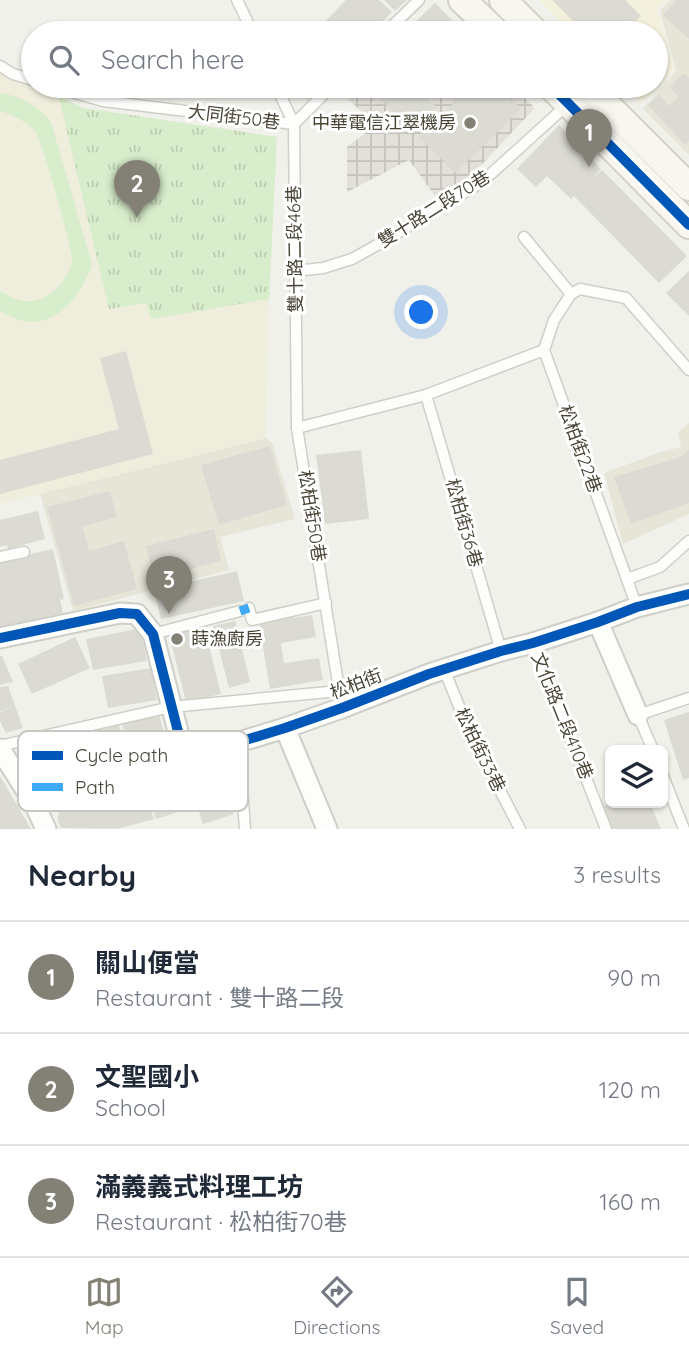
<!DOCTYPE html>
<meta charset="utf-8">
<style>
:root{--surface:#fff;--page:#f2f2f3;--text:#1f2937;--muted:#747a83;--line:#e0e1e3;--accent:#838175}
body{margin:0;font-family:Quicksand,"Noto Sans TC",sans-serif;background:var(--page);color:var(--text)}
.controls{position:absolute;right:21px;bottom:21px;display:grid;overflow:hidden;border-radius:10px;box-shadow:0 2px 5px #0004}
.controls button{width:63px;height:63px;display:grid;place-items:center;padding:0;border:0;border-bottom:2px solid var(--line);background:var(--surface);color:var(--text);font:35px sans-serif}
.you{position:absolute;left:422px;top:313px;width:24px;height:24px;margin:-18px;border:5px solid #fff;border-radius:50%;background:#1a73e8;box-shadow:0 0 0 10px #1a73e833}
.badge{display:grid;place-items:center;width:46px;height:46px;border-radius:50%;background:var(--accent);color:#fff;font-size:23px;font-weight:700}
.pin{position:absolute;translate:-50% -58px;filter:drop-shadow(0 2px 4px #0008)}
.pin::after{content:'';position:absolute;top:37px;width:24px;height:21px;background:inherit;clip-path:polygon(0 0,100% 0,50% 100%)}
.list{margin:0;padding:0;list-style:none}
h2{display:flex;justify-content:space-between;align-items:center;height:91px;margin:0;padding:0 28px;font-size:30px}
h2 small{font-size:23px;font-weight:400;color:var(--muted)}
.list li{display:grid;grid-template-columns:46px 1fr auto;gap:21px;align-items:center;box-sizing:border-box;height:112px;padding:0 28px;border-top:2px solid var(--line)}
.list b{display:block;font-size:26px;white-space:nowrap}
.list p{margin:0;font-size:23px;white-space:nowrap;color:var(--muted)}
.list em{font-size:23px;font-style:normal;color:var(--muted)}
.icon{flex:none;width:38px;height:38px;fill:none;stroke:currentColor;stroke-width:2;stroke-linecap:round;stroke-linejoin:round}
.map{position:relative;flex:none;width:689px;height:829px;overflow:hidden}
.search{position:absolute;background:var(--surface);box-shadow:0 2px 5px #0004;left:21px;right:21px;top:21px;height:77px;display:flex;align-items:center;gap:18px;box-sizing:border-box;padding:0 24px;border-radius:38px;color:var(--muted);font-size:26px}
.sheet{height:427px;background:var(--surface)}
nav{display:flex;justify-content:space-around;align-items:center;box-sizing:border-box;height:98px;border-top:2px solid var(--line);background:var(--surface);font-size:19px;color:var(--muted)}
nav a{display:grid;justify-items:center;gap:4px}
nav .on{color:var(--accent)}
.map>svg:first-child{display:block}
</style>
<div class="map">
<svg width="689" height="829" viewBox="0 0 689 829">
<defs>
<pattern id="industrial-grid" width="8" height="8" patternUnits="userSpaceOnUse" patternTransform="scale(1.75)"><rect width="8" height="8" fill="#e2e0d9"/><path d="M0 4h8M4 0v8" fill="none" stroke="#c3c2bb"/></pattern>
<pattern id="grass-tufts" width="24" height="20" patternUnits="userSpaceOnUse" patternTransform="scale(1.75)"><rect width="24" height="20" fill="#d8edcb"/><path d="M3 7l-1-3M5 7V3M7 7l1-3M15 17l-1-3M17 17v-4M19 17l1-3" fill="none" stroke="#bbcdaf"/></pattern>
</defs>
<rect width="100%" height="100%" fill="#f1f1eb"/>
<g fill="#e6e5d8">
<path d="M671 0H689V155L643 109 676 71 660 10Z"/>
<path d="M689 423V514L623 544 604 473 661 452 681 447 678 433Z"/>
<path d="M266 438 272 442 295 519 220 537 229 570 73 611 40 494Z"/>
</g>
<path fill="#f4f0de" d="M538 0H666L657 7 674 71 641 104 622 86H656V33H571Z"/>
<path fill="url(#industrial-grid)" d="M357 86H426L439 97 451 86H512L535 108 472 175 435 196 409 160 347 192V147L376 125 347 98Z"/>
<path fill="#efeedd" d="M0 70 84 108 277 137 269 299 266 438 0 504Z"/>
<path fill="url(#grass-tufts)" d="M59 97 84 108 277 137 269 299 151 319 146 303 109 309Z"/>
<path fill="#d8edcb" d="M0 93C21 96 37 105 51 122L92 265C83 290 62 323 31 322 21 322 9 316 0 311V291C21 305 40 305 58 287 66 279 71 270 72 258 72 248 42 141 36 133 28 122 13 115 0 111Z"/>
<g fill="#dbdad3">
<path d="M346 0H379L392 12 371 33H314Z"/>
<path d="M384 0H407L395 11Z"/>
<path d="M552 0H625L641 16 624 33H585Z"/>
<path d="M677 0H689V39L663 15Z"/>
<path d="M435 3 465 33H404Z"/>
<path d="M684 73 689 78V141L685 145 648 105 659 95 669 106 679 97 670 87Z"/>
<path d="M292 86H321L307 100Z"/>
<path d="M372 86H415L437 108 413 132 370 88Z"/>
<path d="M456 86H498L521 109 455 173 419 137 455 102 448 94Z"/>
<path d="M559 125 601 169 590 180 602 170 687 256 659 283 574 196 571 199 547 176 536 187 517 169Z"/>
<path d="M689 271V316L666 293Z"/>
<path d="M126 351 153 454 0 494V460L119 429 100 358Z"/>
<path d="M270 446 287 505 219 525 201 465Z"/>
<path d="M361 450 369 519 325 524 316 455Z"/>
<path d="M689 450V503L631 524 614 477 678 458Z"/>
<path d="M110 491 117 517 82 526 89 551 124 541 137 589 74 606 47 507Z"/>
<path d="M38 511 45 539 8 549 7 545 0 547V520Z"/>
<path d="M214 529 221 561 154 578 146 546Z"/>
<path d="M53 549 64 599 60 600 63 613 0 627V561Z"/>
<path d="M237 571 244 601 161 619 154 590Z"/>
<path d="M312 615 316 637 281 643 284 663 319 658 323 680 270 689 259 623Z"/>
<path d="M235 621 250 682 229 688 213 626Z"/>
<path d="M204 626 221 694 186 702 169 634Z"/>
<path d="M137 629 142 637 147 661 93 670 86 639Z"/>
<path d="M75 637 90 668 32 694 18 664Z"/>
<path d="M0 656H2L13 682 0 685Z"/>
<path d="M151 668 157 700 108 708 102 676Z"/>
<path d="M8 686 23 728 6 733 0 721V712L10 708 0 711V687Z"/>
<path d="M689 712V778L683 780 664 720Z"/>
<path d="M159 715 167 744 130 753 122 724Z"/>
<path d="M119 725 127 755 44 777 31 771 24 749Z"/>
<path d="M225 756 237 793 228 796 234 814 203 824 197 806 156 819 144 781Z"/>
<path d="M0 776 31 829H0Z"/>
<path d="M142 782 154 819 117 829 61 828 58 821V816L62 806Z"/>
<path d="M611 803H650L661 829H612L602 807Z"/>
</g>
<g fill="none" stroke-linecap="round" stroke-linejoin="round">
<defs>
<g id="lane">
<path d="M237 0 253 33"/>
<path d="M385 33 419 0"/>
<path d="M0 66 13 74 33 80"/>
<path d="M51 86 103 101 294 124"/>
<path d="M276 86 294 124"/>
<path d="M332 86 294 124 297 428 342 708"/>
<path d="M524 237 571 294 580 289 626 298 689 370"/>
<path d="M295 271 323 268 352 259 386 240 482 182 568 104"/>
<path d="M571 294 554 320 544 350 637 607"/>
<path d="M426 395 501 651"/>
<path d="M297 428 426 395 544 350"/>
<path d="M0 557 24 552"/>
<path d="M627 579 660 567 689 541"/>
<path d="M249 608 252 620 326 603"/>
<path d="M153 634 240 611"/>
<path d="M533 643 606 829"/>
<path d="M444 669 469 731 520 829"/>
<path d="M239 742 245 829"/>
<path d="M0 746 171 707 339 691"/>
<path d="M653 750 638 715 689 698"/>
<path d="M663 776 684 829"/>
</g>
<g id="street">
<path d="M598 622 638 715"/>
<path d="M0 638 120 613 137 614 153 634 184 755"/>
<path d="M285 728 327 829"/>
<path d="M0 749 34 803 46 829"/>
<path d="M34 803 184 755 239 742 285 728 342 708 429 674 501 651 533 643 598 622 637 607 689 594"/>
</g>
<g id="secondary">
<path d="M462 0 497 33"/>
<path d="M503 0 536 33"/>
<path d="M551 86 689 225"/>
<path d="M588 86 689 187"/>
</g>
</defs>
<use href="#lane" stroke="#cfcfc8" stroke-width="13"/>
<use href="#street" stroke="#cfcfc8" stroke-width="23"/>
<use href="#secondary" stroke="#d3d1c3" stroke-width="30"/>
<use href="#lane" stroke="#fdfdfc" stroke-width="10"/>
<use href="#street" stroke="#fdfdfc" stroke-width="19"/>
<use href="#secondary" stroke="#f7f6ef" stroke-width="26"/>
<path stroke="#3fa9f5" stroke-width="9" stroke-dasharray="18 9" stroke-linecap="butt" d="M240 611 249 608"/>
<defs>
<g id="cycleway">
<path d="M551 86 689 225"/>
<path d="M0 638 120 613 137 614 153 634 184 755"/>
<path d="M34 803 184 755 239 742 285 728 342 708 429 674 501 651 533 643 598 622 637 607 689 594"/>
</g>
</defs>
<use href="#cycleway" stroke="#fff" stroke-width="15"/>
<use href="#cycleway" stroke="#0057b8" stroke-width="10"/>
</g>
<g fill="#838175" stroke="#fff" stroke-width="2.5">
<circle cx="470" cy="123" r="7"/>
<circle cx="177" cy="639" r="7"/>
</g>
<g text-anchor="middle" stroke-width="6" stroke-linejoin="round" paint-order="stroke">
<g font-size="18" fill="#484536" stroke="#fff">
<text transform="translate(234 117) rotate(7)" y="6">大同街50巷</text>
<text transform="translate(434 209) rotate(-32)" y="6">雙十路二段70巷</text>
<text transform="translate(295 249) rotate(-91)" y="6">雙十路二段46巷</text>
<text transform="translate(580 449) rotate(70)" y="6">松柏街22巷</text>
<text transform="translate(312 516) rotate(81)" y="6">松柏街50巷</text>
<text transform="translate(464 523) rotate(74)" y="6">松柏街36巷</text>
<text transform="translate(356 684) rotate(-21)" y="6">松柏街</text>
<text transform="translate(562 716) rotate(68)" y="6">文化路二段410巷</text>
<text transform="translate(480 750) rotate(64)" y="6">松柏街33巷</text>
</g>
<g font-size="18" fill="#484536" stroke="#fff" text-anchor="end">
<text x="456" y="129">中華電信江翠機房</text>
<text x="191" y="645" text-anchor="start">蒔漁廚房</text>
</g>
</g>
<rect x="18" y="731" width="230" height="80" rx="10" fill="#fff" stroke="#c8c7c3" stroke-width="2"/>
<rect x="32" y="751" width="31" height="9" fill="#0057b8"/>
<rect x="32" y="783" width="31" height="8" fill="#3fa9f5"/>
<g font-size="19" fill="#484536">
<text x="75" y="762">Cycle path</text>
<text x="75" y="794">Path</text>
</g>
</svg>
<div class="controls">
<button><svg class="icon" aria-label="layers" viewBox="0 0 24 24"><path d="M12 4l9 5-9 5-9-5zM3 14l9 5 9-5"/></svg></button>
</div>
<div class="you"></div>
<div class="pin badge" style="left:589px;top:167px">1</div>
<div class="pin badge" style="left:137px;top:218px">2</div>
<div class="pin badge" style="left:169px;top:614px">3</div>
<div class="search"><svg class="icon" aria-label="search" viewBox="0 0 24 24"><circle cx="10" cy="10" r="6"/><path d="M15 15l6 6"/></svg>Search here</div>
</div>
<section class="sheet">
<h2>Nearby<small>3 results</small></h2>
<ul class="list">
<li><span class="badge">1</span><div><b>關山便當</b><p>Restaurant · 雙十路二段</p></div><em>90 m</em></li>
<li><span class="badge">2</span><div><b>文聖國小</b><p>School</p></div><em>120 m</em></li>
<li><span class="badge">3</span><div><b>滿義義式料理工坊</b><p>Restaurant · 松柏街70巷</p></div><em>160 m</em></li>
</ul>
</section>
<nav>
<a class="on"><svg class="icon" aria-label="map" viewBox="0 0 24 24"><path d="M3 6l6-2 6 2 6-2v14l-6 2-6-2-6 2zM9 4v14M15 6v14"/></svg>Map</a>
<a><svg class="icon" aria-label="directions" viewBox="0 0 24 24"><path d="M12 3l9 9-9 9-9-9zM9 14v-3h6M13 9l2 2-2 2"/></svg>Directions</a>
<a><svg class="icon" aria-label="saved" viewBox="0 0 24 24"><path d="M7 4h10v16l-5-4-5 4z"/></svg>Saved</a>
</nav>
